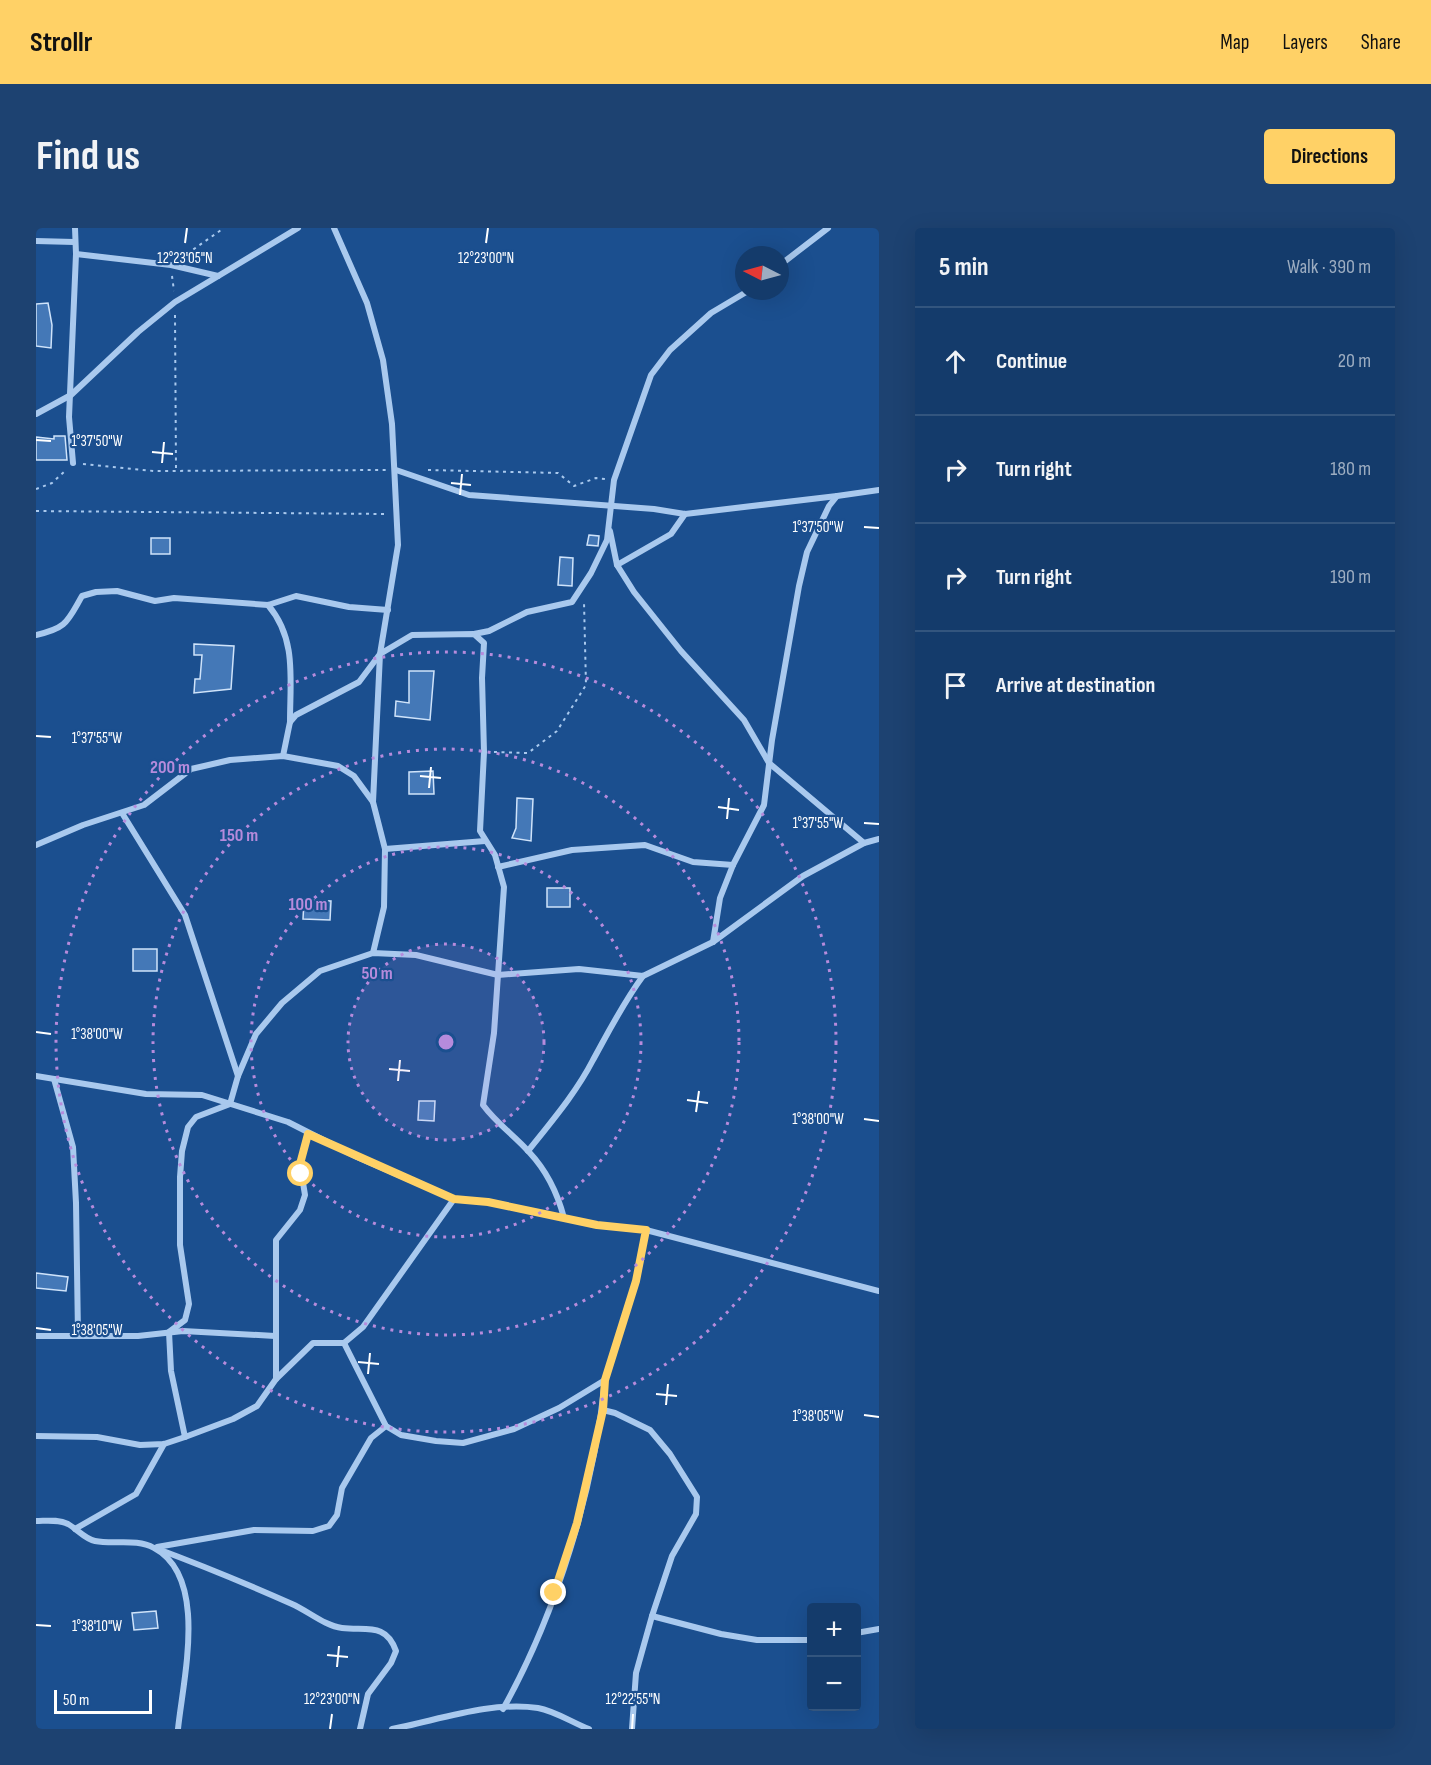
<!DOCTYPE html>
<meta charset="utf-8">
<style>
:root{--surface:#143b6b;--page:#1d4271;--text:#f1f3f6;--muted:#9dadc1;--line:#33557e;--accent:#ffd166}
body{margin:0;font-family:"Sofia Sans Condensed",sans-serif;background:var(--page);color:var(--text)}
.controls{position:absolute;right:18px;bottom:18px;display:grid;overflow:hidden;border-radius:6px;box-shadow:0 6px 24px #0002}
.controls button{width:54px;height:54px;display:grid;place-items:center;padding:0;border:0;border-bottom:2px solid var(--line);background:var(--surface);color:var(--text);font:30px sans-serif}
.compass{position:absolute;left:699px;top:18px;width:54px;height:54px;border-radius:50%;background:var(--surface);box-shadow:0 6px 24px #0002;rotate:276deg}
.scale{position:absolute;left:18px;bottom:15px;width:98px;box-sizing:border-box;padding-left:6px;border:3px solid #fff;border-top:0;font-size:16px;line-height:21px;white-space:nowrap;color:#fff;-webkit-text-stroke:4px #1b4f8f;paint-order:stroke}
.stop{position:absolute;width:18px;height:18px;margin:-14px;border:4px solid #ffd166;border-radius:50%;background:#fff}
.stop.end{background:#ffd166;border-color:#fff;box-shadow:0 2px 6px #0008}
.list{margin:0;padding:0;list-style:none}
h2{display:flex;justify-content:space-between;align-items:center;height:78px;margin:0;padding:0 24px;font-size:26px}
h2 small{font-size:20px;font-weight:400;color:var(--muted)}
.list li{display:grid;grid-template-columns:39px 1fr auto;gap:18px;align-items:center;box-sizing:border-box;height:108px;padding:0 24px;border-top:2px solid var(--line)}
.list b{display:block;font-size:22px;white-space:nowrap}
.list em{font-size:20px;font-style:normal;color:var(--muted)}
.icon{flex:none;width:33px;height:33px;fill:none;stroke:currentColor;stroke-width:2;stroke-linecap:round;stroke-linejoin:round}
.map{position:relative;flex:none;width:843px;height:1501px;overflow:hidden;border-radius:6px}
header{display:flex;align-items:center;gap:36px;box-sizing:border-box;height:84px;padding:0 30px;background:var(--accent);color:#111}
header strong{font-size:28px}
nav{display:flex;gap:33px;margin-inline-start:auto;font-size:21px}
.intro{display:flex;align-items:center;justify-content:space-between;box-sizing:border-box;height:144px;padding:0 36px}
h1{margin:0;font-size:42px}
.button{padding:15px 27px;border-radius:6px;background:var(--accent);color:#111;font-size:21px;font-weight:700}
main{display:flex;gap:36px;padding:0 36px}
aside{flex:1;background:var(--surface);border-radius:6px;box-shadow:0 6px 24px #0002}
.map>svg:first-child{display:block}
</style>
<header>
<strong>Strollr</strong>
<nav><a>Map</a><a>Layers</a><a>Share</a></nav>
</header>
<div class="intro"><h1>Find us</h1><a class="button">Directions</a></div>
<main>
<div class="map">
<svg width="843" height="1501" viewBox="0 0 843 1501">
<rect width="100%" height="100%" fill="#1b4f8f"/>
<g fill="#4478b7" stroke="#cfe3fa" stroke-width="1.5">
<path d="M12 75 16 97 15 120 0 118V76Z"/>
<path d="M18 208H29L31 232H0V209L18 211Z"/>
<path d="M553 307 563 308 562 318 551 317Z"/>
<rect x="115" y="310" width="19" height="16"/>
<path d="M524 329 537 330 536 358 522 357Z"/>
<path d="M158 416 198 418 195 461 158 465 159 451H164L166 427H158Z"/>
<path d="M373 443H398L394 492 359 488 360 473 373 475Z"/>
<path d="M397 543 398 566H373V544Z"/>
<path d="M481 570 497 571 495 613 476 610 480 600Z"/>
<rect x="511" y="660" width="23" height="19"/>
<path d="M268 672 295 673 294 692 267 691Z"/>
<rect x="97" y="721" width="24" height="22"/>
<path d="M383 873H399L398 893 382 892Z"/>
<path d="M0 1045 32 1049 30 1063 0 1060Z"/>
<path d="M120 1383 122 1400 98 1402 96 1385Z"/>
</g>
<g fill="none" stroke-linecap="round" stroke-linejoin="round">
<g stroke="#a9c9ee" stroke-width="2" stroke-dasharray="3 4.5" stroke-linecap="butt">
<path d="M145 30 188 0"/>
<path d="M136 48 138 63"/>
<path d="M139 87 140 243"/>
<path d="M47 236 118 243 350 242"/>
<path d="M392 242 522 245 538 258 560 250 569 251"/>
<path d="M0 261 16 255 30 242"/>
<path d="M0 283 351 286"/>
<path d="M458 524 492 525 521 503 550 457 548 374"/>
</g>
<g stroke="#a9c9ee" stroke-width="6">
<path d="M0 13 38 14"/>
<path d="M40 26 135 37 182 48"/>
<path d="M744 37 792 0"/>
<path d="M0 186 35 167 102 104 139 74 262 0"/>
<path d="M37 235 33 189 40 26 39 0"/>
<path d="M360 242 433 267 618 281 649 286 801 268"/>
<path d="M574 303 581 337 598 364 645 423 708 492 733 535 828 615 843 611"/>
<path d="M581 337 635 306 649 286"/>
<path d="M232 377C261 411 254 451 254 494"/>
<path d="M438 406 453 403 491 384 536 374 555 345 571 312 578 252 615 147 634 122 675 85 712 63"/>
<path d="M0 407C31 400 31 394 46 368L60 364 81 363 119 373 138 370 232 377 260 368 313 379 352 382"/>
<path d="M247 528 254 494 260 487 323 454 344 426 362 317 356 196 347 132 331 75 298 0"/>
<path d="M337 574 344 426 376 407 438 406 448 415 446 450 448 524 444 603 459 627 468 659 458 805 447 877C461 896 478 907 493 924 510 942 522 967 528 990"/>
<path d="M86 585 149 687 202 848 194 876 160 889 152 899 146 923 144 949V1017L153 1076 149 1092 133 1104 135 1143 149 1209"/>
<path d="M0 617 47 597 108 577 155 541 194 532 247 528 302 538 318 548 337 574 349 621 348 679 337 725"/>
<path d="M349 621 449 613"/>
<path d="M462 639 536 622 609 617 657 634 697 637"/>
<path d="M677 714 684 670 697 637 728 577 736 512 763 358 771 324 793 278 801 268 843 262"/>
<path d="M0 848 110 866 166 867 252 894 321 929 418 971 452 974 561 997 610 1002 843 1063"/>
<path d="M202 848 220 806 246 775 284 743 337 725 380 727 462 747 543 741 607 748 677 714 767 648 828 615"/>
<path d="M18 851 37 919 40 975 42 1107"/>
<path d="M492 923C515 894 540 865 557 832 573 803 587 775 607 748"/>
<path d="M0 1108H102L147 1103 239 1108"/>
<path d="M308 1115 350 1198 365 1207 400 1213 427 1215 478 1201 523 1180 569 1152 600 1053 610 1002"/>
<path d="M240 1151V1012L264 982 269 967 264 936 272 906"/>
<path d="M567 1182 579 1185 614 1202 634 1226 661 1269 660 1286 636 1328 616 1388"/>
<path d="M0 1208 61 1209 104 1217 128 1216 149 1209 197 1191 221 1178 240 1151 277 1115H308L327 1099 418 971"/>
<path d="M0 1293C10 1293 22 1291 32 1296 41 1301 49 1311 59 1313 78 1317 100 1310 118 1320 173 1349 147 1451 142 1501"/>
<path d="M39 1301 100 1266 128 1216"/>
<path d="M121 1319 218 1302 277 1303 293 1298 301 1287 306 1260 335 1210 350 1198"/>
<path d="M119 1320C165 1337 211 1356 256 1376 272 1383 289 1398 306 1400 330 1403 350 1394 360 1423L355 1435 332 1466 324 1501"/>
<path d="M820 1405 843 1401"/>
<path d="M467 1481C521 1384 558 1262 569 1152"/>
<path d="M356 1501C403 1492 454 1473 502 1480 519 1483 537 1495 553 1501"/>
<path d="M596 1501 600 1445 616 1388 685 1406 721 1412H776"/>
</g>
</g>
<g fill="none" stroke-linecap="round" stroke-linejoin="round">
<path stroke="#ffd166" stroke-width="8" d="M265 946 264 936 272 906 418 971 452 974 561 997 610 1002 600 1053 569 1152 567 1182 541 1295 518 1365"/>
</g>
<path fill="none" stroke="#fff" stroke-width="2" d="M149 15 151 0M450 15 452 0M0 212 15 213M116 224 137 226M126 235 128 214M415 255 435 257M424 267 426 246M828 299 843 300M0 508 15 509M384 548 405 550M393 560 395 539M682 579 703 582M691 591 693 570M828 595 843 596M0 804 15 806M353 841 374 843M362 853 364 832M651 872 672 875M660 884 663 863M828 891 843 893M0 1100 15 1102M322 1134 343 1136M332 1146 334 1125M620 1166 641 1168M630 1177 632 1156M828 1187 843 1189M0 1397 15 1398M291 1427 312 1429M301 1439 303 1418M294 1501 296 1486M596 1501 597 1486"/>
<circle cx="410" cy="814" r="98" fill="#b68bdc" fill-opacity=".12"/>
<g fill="none" stroke="#b68bdc" stroke-width="3" stroke-dasharray="3 6">
<circle cx="410" cy="814" r="98"/>
<circle cx="410" cy="814" r="195"/>
<circle cx="410" cy="814" r="293"/>
<circle cx="410" cy="814" r="390"/>
</g>
<g font-size="15" text-anchor="middle" fill="#fff" stroke="#1b4f8f" stroke-width="4.5" stroke-linejoin="round" paint-order="stroke">
<text x="149" y="35">12°23'05"N</text>
<text x="450" y="35">12°23'00"N</text>
<text x="61" y="218">1°37'50"W</text>
<text x="782" y="304">1°37'50"W</text>
<text x="61" y="515">1°37'55"W</text>
<text x="782" y="600">1°37'55"W</text>
<text x="61" y="811">1°38'00"W</text>
<text x="782" y="896">1°38'00"W</text>
<text x="61" y="1107">1°38'05"W</text>
<text x="782" y="1193">1°38'05"W</text>
<text x="61" y="1403">1°38'10"W</text>
<text x="296" y="1476">12°23'00"N</text>
<text x="597" y="1476">12°22'55"N</text>
</g>
<circle cx="410" cy="814" r="9" fill="#b68bdc" stroke="#1b4f8f" stroke-width="3"/>
<g font-size="18" text-anchor="middle" font-weight="bold" fill="#b68bdc" stroke="#1b4f8f" stroke-width="4.5" stroke-linejoin="round" paint-order="stroke">
<text x="134" y="545">200 m</text>
<text x="203" y="613">150 m</text>
<text x="272" y="682">100 m</text>
<text x="341" y="751">50 m</text>
</g>
</svg>
<div class="controls">
<button>+</button>
<button>−</button>
</div>
<svg class="compass" viewBox="-18 -18 36 36"><path d="M0-13l5 13h-10z" fill="#e53935"/><path d="M0 13l5-13h-10z" fill="#9dadc1"/></svg>
<div class="scale">50 m</div>
<div class="stop" style="left:265px;top:946px"></div>
<div class="stop end" style="left:518px;top:1365px"></div>
</div>
<aside>
<h2>5 min<small>Walk · 390 m</small></h2>
<ul class="list">
<li><svg class="icon" aria-label="ahead" viewBox="0 0 24 24"><path d="M12 20V5M6 11l6-6 6 6"/></svg><div><b>Continue</b></div><em>20 m</em></li>
<li><svg class="icon" aria-label="right" viewBox="0 0 24 24"><path d="M7 20v-9h11M14 6l5 5-5 5"/></svg><div><b>Turn right</b></div><em>180 m</em></li>
<li><svg class="icon" aria-label="right" viewBox="0 0 24 24"><path d="M7 20v-9h11M14 6l5 5-5 5"/></svg><div><b>Turn right</b></div><em>190 m</em></li>
<li><svg class="icon" aria-label="arrive" viewBox="0 0 24 24"><path d="M6 21V4h12l-3 4 3 4H6"/></svg><div><b>Arrive at destination</b></div></li>
</ul>
</aside>
</main>
